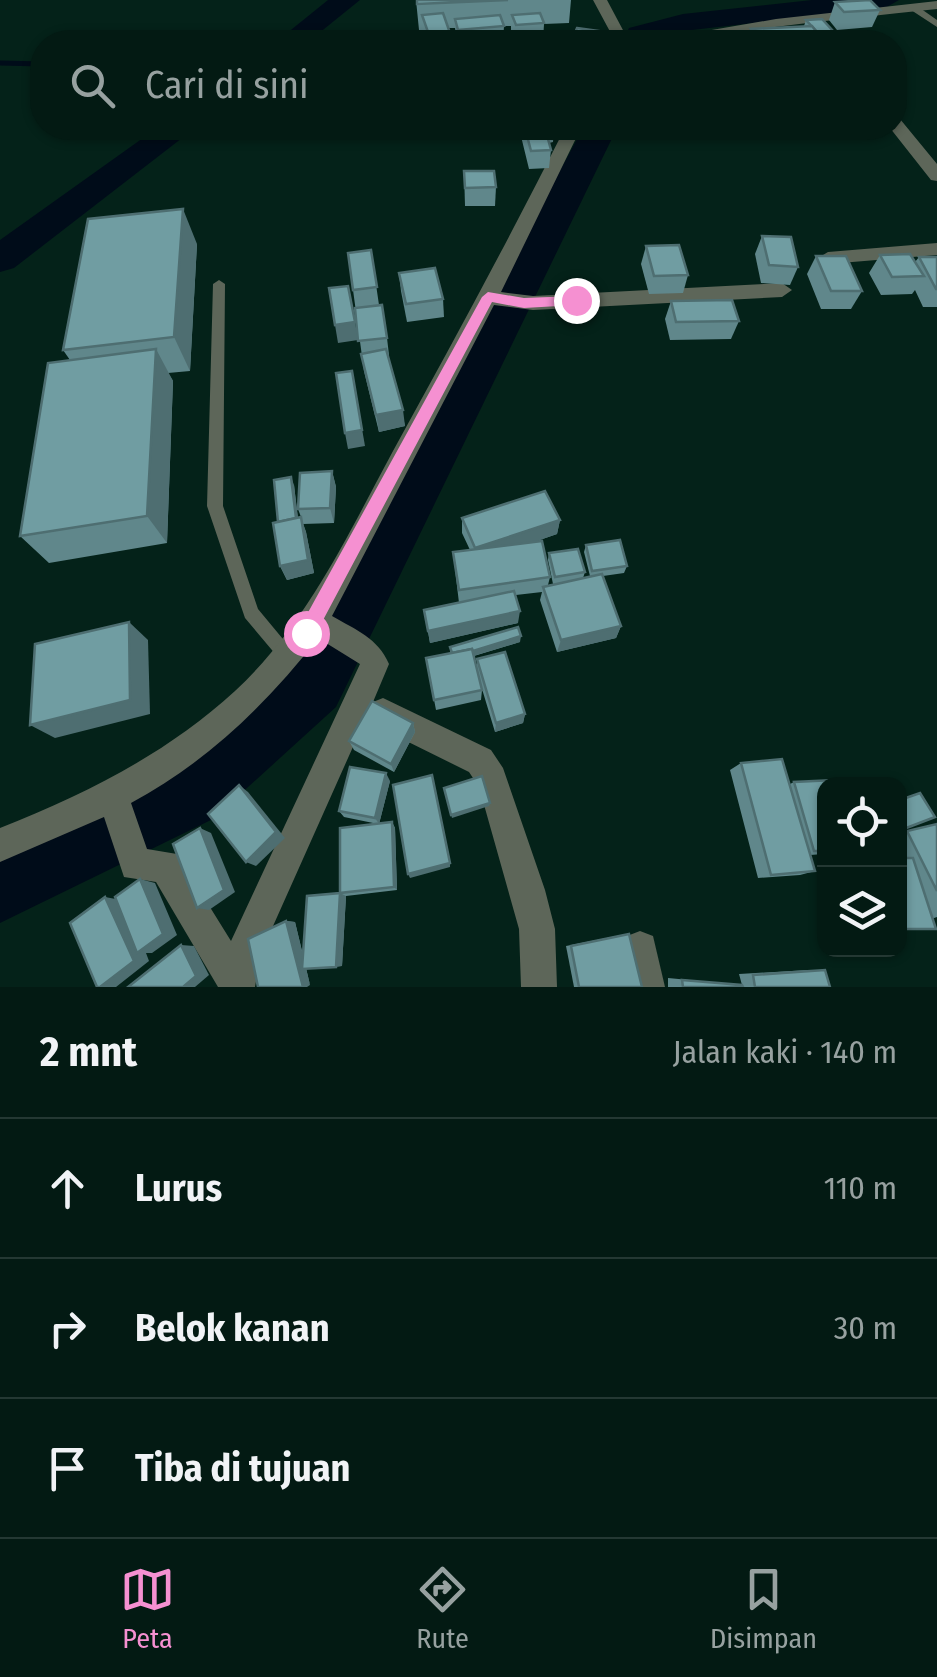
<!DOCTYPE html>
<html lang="id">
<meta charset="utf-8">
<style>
:root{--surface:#031a13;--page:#112721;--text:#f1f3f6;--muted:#97a1a0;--line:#243833;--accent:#f590d1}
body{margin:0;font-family:"Fira Sans Condensed",sans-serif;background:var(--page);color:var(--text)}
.controls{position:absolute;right:30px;bottom:30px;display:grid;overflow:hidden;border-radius:20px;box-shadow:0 2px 8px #0004}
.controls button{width:90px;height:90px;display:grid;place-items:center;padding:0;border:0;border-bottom:2px solid var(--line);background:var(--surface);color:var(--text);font:50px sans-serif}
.stop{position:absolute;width:30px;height:30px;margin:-22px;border:8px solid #f590d1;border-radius:50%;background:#fff}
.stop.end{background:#f590d1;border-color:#fff;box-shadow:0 2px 10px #0008}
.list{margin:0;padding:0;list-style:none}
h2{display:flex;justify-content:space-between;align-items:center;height:130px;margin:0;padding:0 40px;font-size:42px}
h2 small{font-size:32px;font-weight:400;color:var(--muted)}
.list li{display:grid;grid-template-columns:65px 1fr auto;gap:30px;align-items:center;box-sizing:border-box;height:140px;padding:0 40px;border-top:2px solid var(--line)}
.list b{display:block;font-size:38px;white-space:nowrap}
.list em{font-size:32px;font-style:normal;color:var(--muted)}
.icon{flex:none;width:55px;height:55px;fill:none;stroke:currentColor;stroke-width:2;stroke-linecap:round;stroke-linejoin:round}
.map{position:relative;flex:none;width:937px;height:987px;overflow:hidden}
.search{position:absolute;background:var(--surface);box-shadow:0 2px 8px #0004;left:30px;right:30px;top:30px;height:110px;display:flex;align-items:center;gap:25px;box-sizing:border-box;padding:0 35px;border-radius:40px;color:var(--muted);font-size:38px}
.sheet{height:550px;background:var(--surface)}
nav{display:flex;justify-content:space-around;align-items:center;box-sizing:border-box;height:140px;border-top:2px solid var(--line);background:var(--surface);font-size:28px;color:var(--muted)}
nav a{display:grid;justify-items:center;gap:5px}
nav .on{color:var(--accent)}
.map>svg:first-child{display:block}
</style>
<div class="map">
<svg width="937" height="987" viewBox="0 0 937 987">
<rect width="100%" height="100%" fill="#042219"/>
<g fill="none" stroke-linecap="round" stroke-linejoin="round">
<path stroke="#000c19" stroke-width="5" d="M0 63 42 64"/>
<g fill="#000c19" fill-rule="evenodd">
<path d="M328 0H360L308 42H276Z"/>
<path d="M812 0H899L885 8 683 31 652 42H623L629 28 683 14Z"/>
<path d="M157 128H195L14 268 0 272V240Z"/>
<path d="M583 128H617L336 707 213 819 0 923V853L167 773 294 665Z"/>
</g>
<g fill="#5d6659" fill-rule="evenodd">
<path d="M911 6H917L937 20V27L911 10Z"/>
<path d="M219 280 225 284 223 506 258 609 297 656 294 662 288 664 282 662 245 618 207 506 213 284Z"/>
</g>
<g fill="#5d6659" fill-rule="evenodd">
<path d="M593 0H607L624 32 665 38 776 19 937 1V9C883 15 829 20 775 27 722 35 668 50 614 39Z"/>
<path d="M894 117 900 119 937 164V181L931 180 890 128H894Z"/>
<path d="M565 128H581L501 292 533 296 782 283 792 290 782 297 533 310 494 305 332 616C356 630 378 638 389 664L373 702 383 698 491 750 503 768 545 890 555 929 557 987H521L519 929 479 787 469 772 372 724 369 711 261 953 255 987H218L156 882 124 877 104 817 0 862V828C86 794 166 754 235 691 307 624 347 536 393 451 452 344 510 237 565 128ZM318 638 360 664 231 941 177 854 147 849 131 803C207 762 266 705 318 638Z"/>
<path d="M937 243V255L828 264 818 258 828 252Z"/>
<path d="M640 931 653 936 665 987H629L622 949 627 936Z"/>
</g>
</g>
<g fill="#60878b">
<path d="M416 0H571L569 23 544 24 543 41 515 42 511 33V26H504L503 42H457L455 28H449L451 42H426L423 30H419Z"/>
<path d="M835 2 880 10 872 27 837 30 829 20Z"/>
<path d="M806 20 835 33 832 42H718L721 32 748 39 751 29 804 26Z"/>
<path d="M519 128H554L553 142 549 143 551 150 549 168 529 169Z"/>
<path d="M464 171 496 187 495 206H465Z"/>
<path d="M762 236 798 267 790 285 761 283 755 254Z"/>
<path d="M197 244 190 371 168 373 173 381 167 543 49 563 20 536 70 360 63 350Z"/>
<path d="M646 246 688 275 683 293 649 294 641 264Z"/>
<path d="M371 250 379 305 387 338 389 355H388L405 426 379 432 364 371 348 253Z"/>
<path d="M880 255 915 262 919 257H937V307H923L915 290 912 294 881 295 869 273Z"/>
<path d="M816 256 862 291 851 309H821L807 274Z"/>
<path d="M399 273 443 299 444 317 407 322 401 291Z"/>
<path d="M671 301 739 321 731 339 670 340 665 319Z"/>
<path d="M332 471 336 487 334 523 303 524 306 532 314 573 287 580 280 566 278 522 294 485 298 518 301 517 298 509Z"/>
<path d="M462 518 560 520 557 534 534 542 550 577 548 585 565 582 553 584 548 560 549 553 585 572 583 578 590 576 584 552 586 545 627 566 624 573 603 576 621 626 616 638 557 652 540 600 542 592 516 595 518 623 430 643 424 610 459 603 453 552 470 550 462 533Z"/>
<path d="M520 642 474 656 477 668V659L525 714 523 723 495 732 479 679 482 690 481 700 436 710 426 658 450 653V647Z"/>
<path d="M413 723 415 732 394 772 354 750 349 741Z"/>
<path d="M741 763 790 784 794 782 824 784V854L810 855 815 871 800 875 758 878 730 770Z"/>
<path d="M390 781 379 824 392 822 395 828 397 890 346 896 342 966 306 968 310 985 286 921 295 922 303 955 340 893 378 824 344 817 339 811Z"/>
<path d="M937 824V917L900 930V833Z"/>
<path d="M824 872V891L818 874Z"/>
<path d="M622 935 642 987H574L566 946Z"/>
<path d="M808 970H825L830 987H668V978L742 985 739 974Z"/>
</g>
<g fill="#4e6e71">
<path d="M183 209 197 244 190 371 174 337Z"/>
<path d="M355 322 358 340 338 343 335 325Z"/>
<path d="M156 349 173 381 167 543 147 516Z"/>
<path d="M352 371 365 446 348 449 345 433Z"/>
<path d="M403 410 405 426 379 432 376 415Z"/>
<path d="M332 471 336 487 334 523 330 508Z"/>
<path d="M291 477 294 485 299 529 279 524Z"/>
<path d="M301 517 306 532 314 573 287 580 280 566Z"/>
<path d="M560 520 557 534 475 562V548Z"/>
<path d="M520 611 518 623 430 643 428 631Z"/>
<path d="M129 622 148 640 150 714 55 738 30 725Z"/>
<path d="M621 626 616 638 557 652 561 640Z"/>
<path d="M521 636 520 642 453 662V656Z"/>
<path d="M525 714 523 723 495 732 496 723Z"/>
<path d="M413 723 415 732 394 772 391 764Z"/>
<path d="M386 773 390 781 379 824 375 818Z"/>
<path d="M239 785 248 792 285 838 256 866 246 862Z"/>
<path d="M490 803 489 806 452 818 451 815Z"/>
<path d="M392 822 395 828 397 890 394 887Z"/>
<path d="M200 828 211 833 235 892 209 910 197 908Z"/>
<path d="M450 863V867L410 878 408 874Z"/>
<path d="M140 879 155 883 177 935 152 953H146L149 961 116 987H100L105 897 121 900Z"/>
<path d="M340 893 346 896 342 966 336 967Z"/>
<path d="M286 921 295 922 310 985 307 987H303Z"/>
<path d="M181 945 194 946 209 975 195 987H183Z"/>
</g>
<g fill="#709da2" stroke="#4e6e71" stroke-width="2.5">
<path d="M417 0H508L417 4Z"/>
<path d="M870 0 880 10 844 12 835 2Z"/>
<path d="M443 13 450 33 429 35 422 15Z"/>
<path d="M540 13 544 23 516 25 512 15Z"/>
<path d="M500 15 504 26 458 30 455 19Z"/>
<path d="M822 19 835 33 820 35 806 20Z"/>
<path d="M812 26 823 40 760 42 751 29Z"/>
<path d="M577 28 606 32 602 42H571Z"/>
<path d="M742 31 750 42H728L721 32Z"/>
<path d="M692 33 699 42H667L662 36Z"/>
<path d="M525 128H545L551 150 531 151Z"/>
<path d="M464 171H494L496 187 465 188Z"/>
<path d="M183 209 174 337 63 350 88 219Z"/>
<path d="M762 236 791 237 798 267 769 265Z"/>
<path d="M679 245 688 275 654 276 646 246Z"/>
<path d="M371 250 377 287 353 290 348 253Z"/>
<path d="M910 254 924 276 892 277 880 255Z"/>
<path d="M816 256H846L862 291H831Z"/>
<path d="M919 257H937V289H936Z"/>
<path d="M435 268 443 299 406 304 399 273Z"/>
<path d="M348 286 355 322 335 325 329 288Z"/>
<path d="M732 300 739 321 676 322 671 301Z"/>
<path d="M382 305 387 338 358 341 355 308Z"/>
<path d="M156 349 147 516 20 536 48 363Z"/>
<path d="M386 349 403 410 376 415 361 354Z"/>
<path d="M352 371 362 430 345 433 336 373Z"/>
<path d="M332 471 330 508 298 509 300 473Z"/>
<path d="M291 477 296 518 278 522 274 480Z"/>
<path d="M545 491 560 520 475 548 462 518Z"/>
<path d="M301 517 308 560 280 566 273 523Z"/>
<path d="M620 540 627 566 592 571 586 545Z"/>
<path d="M542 541 550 577 459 590 453 552Z"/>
<path d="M578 549 585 572 555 577 549 553Z"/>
<path d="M602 574 621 626 561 640 543 587Z"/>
<path d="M514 591 520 611 428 631 424 610Z"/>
<path d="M129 622 130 700 30 725 35 644Z"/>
<path d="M518 627 521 636 473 651 472 649 452 653 450 647Z"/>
<path d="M472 649 482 690 434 700 426 658Z"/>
<path d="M505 652 525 714 496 723 477 659Z"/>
<path d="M372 701 413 723 391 764 349 741Z"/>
<path d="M782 759 815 871 771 875 741 763Z"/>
<path d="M350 767 386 773 375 818 339 811Z"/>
<path d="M432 775 450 863 408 874 393 785Z"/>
<path d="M482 776 490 803 451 815 444 788Z"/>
<path d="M835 780 837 784H824V851H814L794 782Z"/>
<path d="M239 785 276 832 246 862 208 814Z"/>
<path d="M920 793 935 817 901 830 900 827V800Z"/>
<path d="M392 822 394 887 340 893 336 967 302 969 307 896 340 893V828Z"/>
<path d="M937 824V891L907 831Z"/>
<path d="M200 828 224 890 197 908 173 844Z"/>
<path d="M900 858H913L936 929H900Z"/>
<path d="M140 879 163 934 137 953 115 897Z"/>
<path d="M105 897 134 961 100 987H97L70 923Z"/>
<path d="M286 921 303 987H258L248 939Z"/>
<path d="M629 934 642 987H579L571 946Z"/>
<path d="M181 945 196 976 183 987H128Z"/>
<path d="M825 970 830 987H755L753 975Z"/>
<path d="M682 980 742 985 743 987H683Z"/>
</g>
<path fill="#f590d1" d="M488 292 524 298 576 296 583 300 576 305 524 308 492 302 313 639H300V627L482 297Z"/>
</svg>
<div class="controls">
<button><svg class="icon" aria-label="locate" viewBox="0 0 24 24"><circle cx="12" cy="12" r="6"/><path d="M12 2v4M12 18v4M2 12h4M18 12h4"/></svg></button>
<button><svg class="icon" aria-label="layers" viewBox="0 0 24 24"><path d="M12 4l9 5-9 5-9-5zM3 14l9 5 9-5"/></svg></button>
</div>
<div class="stop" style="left:306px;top:633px"></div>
<div class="stop end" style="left:576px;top:300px"></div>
<div class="search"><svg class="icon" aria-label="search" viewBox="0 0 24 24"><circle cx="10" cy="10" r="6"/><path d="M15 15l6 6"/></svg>Cari di sini</div>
</div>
<section class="sheet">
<h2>2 mnt<small>Jalan kaki · 140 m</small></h2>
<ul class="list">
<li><svg class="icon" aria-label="ahead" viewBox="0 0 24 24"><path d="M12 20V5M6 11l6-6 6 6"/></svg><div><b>Lurus</b></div><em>110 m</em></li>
<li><svg class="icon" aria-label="right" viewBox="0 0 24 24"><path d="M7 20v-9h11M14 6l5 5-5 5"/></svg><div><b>Belok kanan</b></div><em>30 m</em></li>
<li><svg class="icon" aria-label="arrive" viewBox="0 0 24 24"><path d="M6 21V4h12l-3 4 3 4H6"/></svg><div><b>Tiba di tujuan</b></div></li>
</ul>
</section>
<nav>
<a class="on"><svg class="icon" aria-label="map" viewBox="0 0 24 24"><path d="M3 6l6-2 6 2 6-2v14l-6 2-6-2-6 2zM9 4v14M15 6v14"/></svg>Peta</a>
<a><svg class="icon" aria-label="directions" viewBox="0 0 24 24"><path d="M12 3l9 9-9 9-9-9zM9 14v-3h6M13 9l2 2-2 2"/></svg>Rute</a>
<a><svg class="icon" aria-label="saved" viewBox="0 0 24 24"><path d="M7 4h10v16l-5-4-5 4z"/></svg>Disimpan</a>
</nav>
